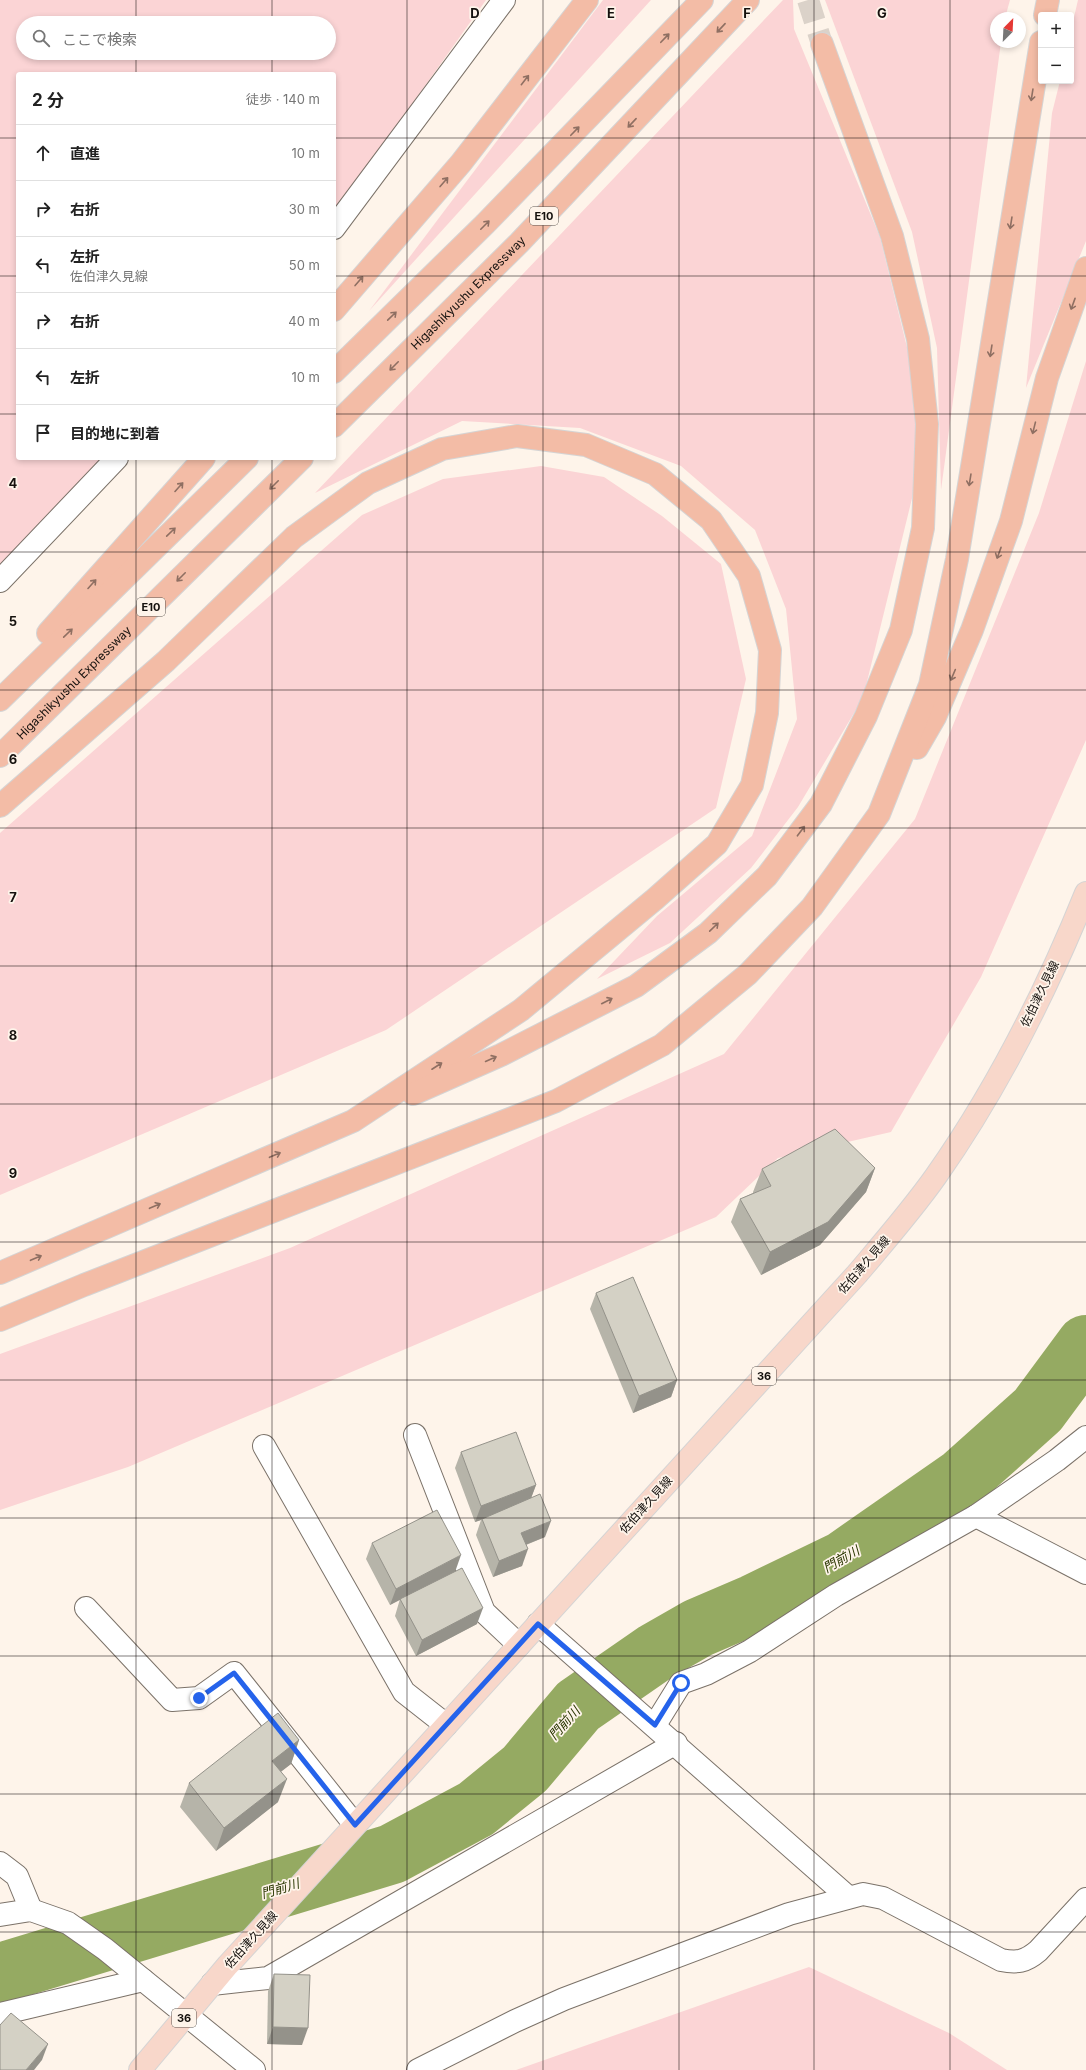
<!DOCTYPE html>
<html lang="ja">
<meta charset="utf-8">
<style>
:root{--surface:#fff;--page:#f6f6f6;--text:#222;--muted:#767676;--line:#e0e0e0}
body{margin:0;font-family:Inter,"Noto Sans JP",sans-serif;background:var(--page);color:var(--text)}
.controls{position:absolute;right:12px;top:12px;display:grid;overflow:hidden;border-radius:4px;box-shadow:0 2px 6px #0003}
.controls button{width:36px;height:36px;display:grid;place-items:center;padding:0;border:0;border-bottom:1px solid var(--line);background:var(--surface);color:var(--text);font:20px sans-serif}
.compass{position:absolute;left:990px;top:12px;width:36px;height:36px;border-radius:50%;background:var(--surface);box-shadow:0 2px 6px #0003;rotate:24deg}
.stop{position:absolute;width:12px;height:12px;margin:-9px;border:3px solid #2563eb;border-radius:50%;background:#fff}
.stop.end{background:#2563eb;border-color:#fff;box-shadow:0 1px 4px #0008}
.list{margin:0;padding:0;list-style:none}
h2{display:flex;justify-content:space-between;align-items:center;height:52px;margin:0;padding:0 16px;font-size:17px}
h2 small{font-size:13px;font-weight:400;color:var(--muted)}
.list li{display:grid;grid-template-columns:26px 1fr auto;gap:12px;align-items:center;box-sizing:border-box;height:56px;padding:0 16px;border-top:1px solid var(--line)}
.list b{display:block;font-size:15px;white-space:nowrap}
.list p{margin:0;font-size:13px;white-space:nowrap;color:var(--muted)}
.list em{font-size:13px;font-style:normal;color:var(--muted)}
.icon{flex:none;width:22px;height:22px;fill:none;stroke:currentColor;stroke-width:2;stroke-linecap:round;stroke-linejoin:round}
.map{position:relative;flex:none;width:1086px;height:2070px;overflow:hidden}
.search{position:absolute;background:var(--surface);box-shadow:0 2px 6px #0003;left:16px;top:16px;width:320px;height:44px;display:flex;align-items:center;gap:10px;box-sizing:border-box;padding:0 14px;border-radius:22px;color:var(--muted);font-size:15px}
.panel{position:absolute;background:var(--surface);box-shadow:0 2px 6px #0003;left:16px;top:72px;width:320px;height:388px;border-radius:4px}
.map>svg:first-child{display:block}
</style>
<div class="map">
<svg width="1086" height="2070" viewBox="0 0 1086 2070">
<rect width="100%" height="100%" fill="#fef4ea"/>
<g fill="#fbd4d5" fill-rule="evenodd">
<path d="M0 0H486L334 214V74H18V458H121L0 581ZM23 23H329V53H23Z"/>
<path d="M603 0H651L369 311Z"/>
<path d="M783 0H793L794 29 880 237 914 376 918 474 863 698 798 807 751 868 670 943 597 979 657 916 752 836 797 719 786 609 755 530 681 466 580 428 462 421 315 493Z"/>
<path d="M825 0H1010L1005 18H996V42H1001L941 490 937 348 912 232Z"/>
<path d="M1078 0H1086V241L1026 388 1052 113 1060 81H1071V30Z"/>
<path d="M1086 361V740L981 977 891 1132 778 1158 716 1217 128 1467 0 1510V1354L290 1248 724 1054 915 819 1039 513Z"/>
<path d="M541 466 604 477 662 516 721 564 746 679 716 808 386 1030 0 1195V833L362 515 443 479Z"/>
<path d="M809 1967 949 2033 1007 2070H516Z"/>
</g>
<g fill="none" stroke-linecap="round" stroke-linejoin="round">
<path stroke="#95aa62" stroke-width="60" d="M0 1973 392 1854 476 1809 525 1769 578 1706 656 1652 698 1628 754 1604 843 1561 962 1478 1038 1410 1086 1345"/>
<path stroke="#dbd2c9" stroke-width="22" stroke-dasharray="22 11" stroke-linecap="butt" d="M808 0 822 44"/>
<defs>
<g id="minor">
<path d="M334 228 504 0"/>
<path d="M0 581 117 458"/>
<path d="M415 1435 484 1612 519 1645"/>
<path d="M1086 1437 1057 1460 976 1516 1086 1573"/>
<path d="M264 1446 404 1692 446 1725"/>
<path d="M86 1608 172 1700 199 1698 234 1673 355 1825"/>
<path d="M538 1624 848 1897"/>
<path d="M655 1725 681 1683 706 1674 750 1651 836 1595 976 1516"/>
<path d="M0 1863 17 1876 31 1910"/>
<path d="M0 1915 31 1910 68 1923 105 1949 254 2070"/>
<path d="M212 1984 268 1978 676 1743"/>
<path d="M0 2014 143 1980"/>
<path d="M418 2070 515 2021 564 1999 789 1914 863 1894 883 1898 1001 1960C1017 1963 1025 1962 1038 1951L1086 1899"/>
</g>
<path id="major" d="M140 2070 228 1965 857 1274C884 1242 912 1210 936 1176 997 1089 1046 992 1086 893"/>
<g id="highway">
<path d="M1045 15 1048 0"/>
<path d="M334 310 461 163 587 0"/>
<path d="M334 372 485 224 702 0"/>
<path id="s1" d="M334 426 519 243 748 0"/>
<path d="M48 633 204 458"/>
<path d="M0 700 247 458"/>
<path d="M917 748 935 717 972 630 1011 521 1047 378 1086 268"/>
<path id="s2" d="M0 756 302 458"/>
<path d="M0 806 166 661 294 537 368 483 442 449 517 436 586 445 655 474 711 520 749 576 770 650 767 713 752 785 717 844 655 899 521 1010 353 1121 0 1273"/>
<path d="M413 1094 501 1055 636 986 708 933 767 876 821 804 866 716 901 630 923 528 927 424 918 339 892 236 822 44"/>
<path d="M0 1320 84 1285 556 1101 662 1045 748 974 812 907 879 814 930 685 957 559 1041 42"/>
</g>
</defs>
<use href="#minor" stroke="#7b7269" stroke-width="24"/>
<use href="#major" stroke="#d5d4d4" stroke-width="24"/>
<use href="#highway" stroke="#d5d4d4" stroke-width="24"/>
<use href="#minor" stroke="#fff" stroke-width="22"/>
<use href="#major" stroke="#f8d7ca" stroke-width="22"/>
<use href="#highway" stroke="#f3bca6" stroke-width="22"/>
</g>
<g fill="#b6b4a9">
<path d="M875 1168 866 1192 820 1245 761 1275 731 1222 740 1199 753 1193V1192L762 1169Z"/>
<path d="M596 1293 677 1380 671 1397 633 1413 590 1309Z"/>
<path d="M461 1452 536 1485 531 1498 545 1537 526 1545 522 1566 493 1577 476 1535 481 1520 475 1522 455 1468Z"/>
<path d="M372 1543 455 1571 477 1624 416 1656 395 1616 400 1599 390 1605 366 1559Z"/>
<path d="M299 1740 291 1764 281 1771 278 1802 216 1851 180 1807 189 1783Z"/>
<path d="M274 1974 302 2045 267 2044 268 1991Z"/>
</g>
<g fill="#94928a">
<path d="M875 1168 866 1192 820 1245 761 1275 770 1252Z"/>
<path d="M677 1380 671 1397 633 1413 639 1396Z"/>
<path d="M536 1485 530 1501 482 1519 481 1520 475 1522 481 1506Z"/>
<path d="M551 1521 545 1537 515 1549 521 1533Z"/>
<path d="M528 1549 522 1566 493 1577 499 1561Z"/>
<path d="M461 1555 455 1572 390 1605 396 1589Z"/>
<path d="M483 1608 477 1624 416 1656 422 1640Z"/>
<path d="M299 1740 291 1764 264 1785 272 1761Z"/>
<path d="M287 1779 278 1802 216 1851 224 1828Z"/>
<path d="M273 2027 308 2028 302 2045 267 2044Z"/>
<path d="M48 2044 42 2060 34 2070H26Z"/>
</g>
<g fill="#d4d1c5" stroke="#94928a">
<path d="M835 1129 875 1168 828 1222 770 1252 740 1199 771 1186 762 1169Z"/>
<path d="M633 1277 677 1380 639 1396 596 1293Z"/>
<path d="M516 1432 536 1485 481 1506 461 1452Z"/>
<path d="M540 1494 551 1521 521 1533 528 1549 499 1561 482 1519Z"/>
<path d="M437 1510 461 1555 396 1589 372 1543Z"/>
<path d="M462 1568 483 1608 422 1640 400 1599Z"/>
<path d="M278 1713 299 1740 272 1761 287 1779 224 1828 189 1783Z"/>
<path d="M274 1974 310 1975 308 2028 273 2027Z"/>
<path d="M11 2013 48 2044 26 2070H0V2025Z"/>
</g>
<defs><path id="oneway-shaft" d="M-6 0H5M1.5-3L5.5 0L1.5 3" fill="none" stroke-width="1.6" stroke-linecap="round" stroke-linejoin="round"/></defs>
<g stroke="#8f6f62">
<use href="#oneway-shaft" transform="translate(721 28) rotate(133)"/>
<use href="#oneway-shaft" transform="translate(665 38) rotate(-46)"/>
<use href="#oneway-shaft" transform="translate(525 80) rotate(-52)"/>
<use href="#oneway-shaft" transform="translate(1032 95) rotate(99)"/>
<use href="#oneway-shaft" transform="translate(632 123) rotate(133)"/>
<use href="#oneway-shaft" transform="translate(575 131) rotate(-46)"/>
<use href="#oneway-shaft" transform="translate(444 182) rotate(-49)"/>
<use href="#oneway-shaft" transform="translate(1011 223) rotate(99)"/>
<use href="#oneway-shaft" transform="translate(485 225) rotate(-45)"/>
<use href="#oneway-shaft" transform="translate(359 281) rotate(-49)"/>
<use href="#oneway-shaft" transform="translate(1073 304) rotate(110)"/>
<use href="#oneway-shaft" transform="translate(392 316) rotate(-44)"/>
<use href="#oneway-shaft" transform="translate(991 351) rotate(99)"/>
<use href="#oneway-shaft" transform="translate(394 366) rotate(135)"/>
<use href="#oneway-shaft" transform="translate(1034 428) rotate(104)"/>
<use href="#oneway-shaft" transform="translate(970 480) rotate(99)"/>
<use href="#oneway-shaft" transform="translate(274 485) rotate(135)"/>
<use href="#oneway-shaft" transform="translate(179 487) rotate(-48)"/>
<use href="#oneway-shaft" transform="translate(171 532) rotate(-44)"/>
<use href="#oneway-shaft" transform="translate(999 553) rotate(110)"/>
<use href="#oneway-shaft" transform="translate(181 577) rotate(135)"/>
<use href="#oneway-shaft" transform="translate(92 584) rotate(-48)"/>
<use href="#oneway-shaft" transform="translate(68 633) rotate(-44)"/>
<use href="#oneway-shaft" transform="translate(953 675) rotate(113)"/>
<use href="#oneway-shaft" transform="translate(801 831) rotate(-53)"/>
<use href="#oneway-shaft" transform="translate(714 927) rotate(-44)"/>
<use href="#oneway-shaft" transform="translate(607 1001) rotate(-27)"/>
<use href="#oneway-shaft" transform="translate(491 1059) rotate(-24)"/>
<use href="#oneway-shaft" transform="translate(437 1066) rotate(-33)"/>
<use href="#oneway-shaft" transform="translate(275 1155) rotate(-23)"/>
<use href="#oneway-shaft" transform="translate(155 1206) rotate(-23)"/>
<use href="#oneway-shaft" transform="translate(36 1258) rotate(-23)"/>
</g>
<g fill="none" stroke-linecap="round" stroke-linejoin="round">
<path stroke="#2563eb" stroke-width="5" d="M199 1698 234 1673 355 1825 538 1624 655 1725 681 1683"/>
</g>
<path fill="none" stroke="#15110e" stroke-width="1" stroke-opacity="0.55" d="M136 0V23M272 0V23M407 0V2070M543 0V2070M679 0V2070M814 0V2070M950 0V2070M136 53V74M272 53V74M0 138H18M334 138H1086M0 276H18M334 276H1086M0 414H18M334 414H1086M136 458V2070M272 458V2070M0 552H1086M0 690H1086M0 828H1086M0 966H1086M0 1104H1086M0 1242H1086M0 1380H1086M0 1518H1086M0 1656H1086M0 1794H1086M0 1932H1086"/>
<g text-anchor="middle" stroke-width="3.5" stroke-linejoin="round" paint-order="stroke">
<g fill="#fef4ea" stroke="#5b5550" stroke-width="1">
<rect x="530" y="207" width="28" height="18" rx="3"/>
<rect x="137" y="598" width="28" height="18" rx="3"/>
<rect x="752" y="1367" width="24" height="18" rx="3"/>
<rect x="172" y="2009" width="24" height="18" rx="3"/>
</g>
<g font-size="11" font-weight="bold" fill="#15110e">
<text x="544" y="220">E10</text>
<text x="151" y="611">E10</text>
<text x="764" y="1380">36</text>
<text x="184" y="2022">36</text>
</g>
<g font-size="12" fill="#15110e" stroke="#fef4ea">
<text dy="4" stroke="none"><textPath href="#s1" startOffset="189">Higashikyushu Expressway</textPath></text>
<text dy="4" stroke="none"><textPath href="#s2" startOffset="104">Higashikyushu Expressway</textPath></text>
<text transform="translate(1040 994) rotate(-64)" y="4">佐伯津久見線</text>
<text transform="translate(864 1265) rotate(-49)" y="4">佐伯津久見線</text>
<text transform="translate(646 1505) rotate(-48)" y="4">佐伯津久見線</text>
<text transform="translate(251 1940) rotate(-48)" y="4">佐伯津久見線</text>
</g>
<g font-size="13" font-style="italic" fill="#293600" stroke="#fef4ea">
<text transform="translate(841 1559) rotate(-30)" y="5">門前川</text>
<text transform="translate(564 1723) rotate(-48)" y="5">門前川</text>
<text transform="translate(280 1888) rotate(-17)" y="5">門前川</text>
</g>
</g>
<g font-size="13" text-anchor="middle" font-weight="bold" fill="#15110e" stroke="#fef4ea" stroke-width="3.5" stroke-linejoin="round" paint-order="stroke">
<text x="475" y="18">D</text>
<text x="611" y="18">E</text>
<text x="747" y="18">F</text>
<text x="882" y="18">G</text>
<text x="13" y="488">4</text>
<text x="13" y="626">5</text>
<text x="13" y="764">6</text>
<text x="13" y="902">7</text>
<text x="13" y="1040">8</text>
<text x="13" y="1178">9</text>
</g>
</svg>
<div class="controls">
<button>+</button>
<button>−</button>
</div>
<svg class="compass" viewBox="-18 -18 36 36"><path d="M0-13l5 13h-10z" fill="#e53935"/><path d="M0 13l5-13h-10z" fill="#767676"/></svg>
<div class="stop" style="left:681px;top:1683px"></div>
<div class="stop end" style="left:199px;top:1698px"></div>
<div class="search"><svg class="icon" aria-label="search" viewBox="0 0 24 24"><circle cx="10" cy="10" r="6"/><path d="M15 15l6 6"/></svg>ここで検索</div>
<section class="panel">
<h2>2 分<small>徒歩 · 140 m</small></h2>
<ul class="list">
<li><svg class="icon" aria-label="ahead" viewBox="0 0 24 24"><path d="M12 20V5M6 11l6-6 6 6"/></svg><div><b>直進</b></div><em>10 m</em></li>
<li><svg class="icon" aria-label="right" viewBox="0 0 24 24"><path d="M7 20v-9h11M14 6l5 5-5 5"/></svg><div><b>右折</b></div><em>30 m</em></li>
<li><svg class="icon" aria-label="left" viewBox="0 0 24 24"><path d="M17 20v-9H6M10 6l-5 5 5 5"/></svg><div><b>左折</b><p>佐伯津久見線</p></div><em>50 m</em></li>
<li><svg class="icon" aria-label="right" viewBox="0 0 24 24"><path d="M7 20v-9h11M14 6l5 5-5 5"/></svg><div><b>右折</b></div><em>40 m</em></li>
<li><svg class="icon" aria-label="left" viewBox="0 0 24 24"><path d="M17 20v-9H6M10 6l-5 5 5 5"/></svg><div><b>左折</b></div><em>10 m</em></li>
<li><svg class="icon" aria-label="arrive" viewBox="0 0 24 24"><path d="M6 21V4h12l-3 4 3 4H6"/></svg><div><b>目的地に到着</b></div></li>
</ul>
</section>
</div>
